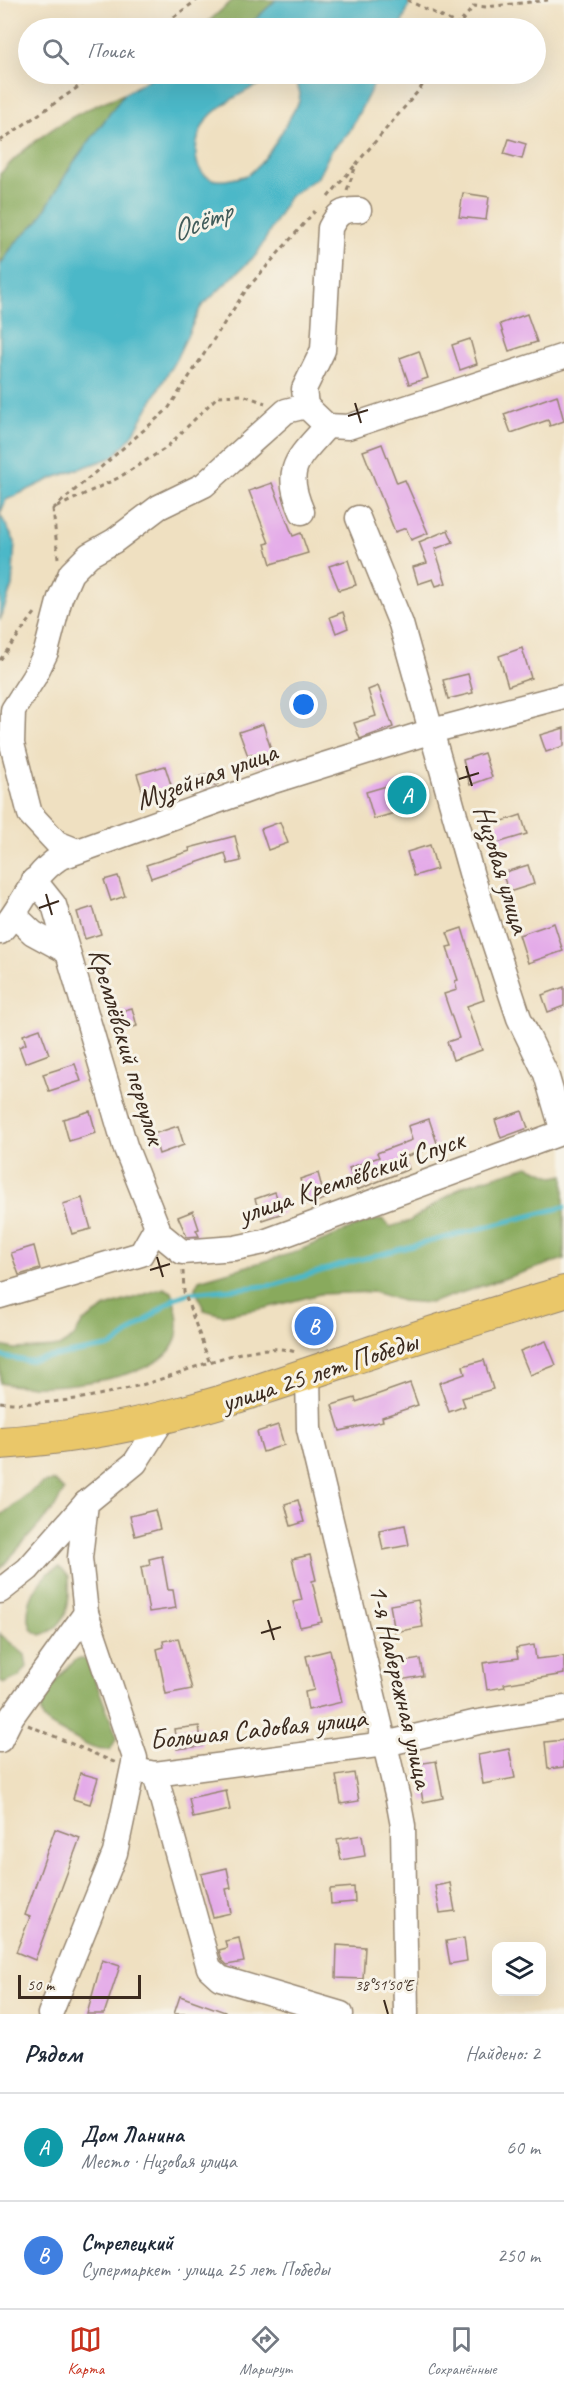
<!DOCTYPE html>
<html lang="ru">
<meta charset="utf-8">
<style>
:root{--surface:#fff;--page:#f6f6f7;--text:#1f2937;--muted:#747a83;--line:#e0e1e3;--accent:#c8321e}
body{margin:0;font-family:Caveat,sans-serif;background:var(--page);color:var(--text)}
.controls{position:absolute;right:18px;bottom:18px;display:grid;overflow:hidden;border-radius:12px;box-shadow:0 6px 24px #0002}
.controls button{width:54px;height:54px;display:grid;place-items:center;padding:0;border:0;border-bottom:2px solid var(--line);background:var(--surface);color:var(--text);font:30px sans-serif}
.scale{position:absolute;left:18px;bottom:15px;width:123px;box-sizing:border-box;padding-left:6px;border:3px solid #3b2a1e;border-top:0;font-size:16px;line-height:21px;white-space:nowrap;color:#3b2a1e;-webkit-text-stroke:4px #f7f3e8;paint-order:stroke}
.you{position:absolute;left:304px;top:705px;width:21px;height:21px;margin:-15px;border:4px solid #fff;border-radius:50%;background:#1a73e8;box-shadow:0 0 0 9px #1a73e833}
.badge{display:grid;place-items:center;width:39px;height:39px;border-radius:50%;background:var(--accent);color:#fff;font-size:20px;font-weight:700}
.pin{position:absolute;translate:-50% -50%;border:3px solid #fff;box-shadow:0 2px 6px #0006}
.list{margin:0;padding:0;list-style:none}
h2{display:flex;justify-content:space-between;align-items:center;height:78px;margin:0;padding:0 24px;font-size:26px}
h2 small{font-size:20px;font-weight:400;color:var(--muted)}
.list li{display:grid;grid-template-columns:39px 1fr auto;gap:18px;align-items:center;box-sizing:border-box;height:108px;padding:0 24px;border-top:2px solid var(--line)}
.list b{display:block;font-size:22px;white-space:nowrap}
.list p{margin:0;font-size:20px;white-space:nowrap;color:var(--muted)}
.list em{font-size:20px;font-style:normal;color:var(--muted)}
.icon{flex:none;width:33px;height:33px;fill:none;stroke:currentColor;stroke-width:2;stroke-linecap:round;stroke-linejoin:round}
.map{position:relative;flex:none;width:564px;height:2014px;overflow:hidden}
.search{position:absolute;background:var(--surface);box-shadow:0 6px 24px #0002;left:18px;right:18px;top:18px;height:66px;display:flex;align-items:center;gap:15px;box-sizing:border-box;padding:0 21px;border-radius:33px;color:var(--muted);font-size:22px}
.sheet{height:294px;background:var(--surface)}
nav{display:flex;justify-content:space-around;align-items:center;box-sizing:border-box;height:84px;border-top:2px solid var(--line);background:var(--surface);font-size:16px;color:var(--muted)}
nav a{display:grid;justify-items:center;gap:3px}
nav .on{color:var(--accent)}
.map>svg:first-child{display:block}
</style>
<div class="map">
<svg width="564" height="2014" viewBox="0 0 564 2014">
<rect width="100%" height="100%" fill="#f7f3e8"/>
<filter id="ink" filterUnits="userSpaceOnUse"><feTurbulence type="fractalNoise" baseFrequency=".0167" numOctaves="2"/><feDisplacementMap in="SourceGraphic" scale="12" xChannelSelector="R" yChannelSelector="G"/><feConvolveMatrix kernelMatrix="1 2 1 2 8 2 1 2 1" color-interpolation-filters="sRGB"/></filter>
<filter id="wash" filterUnits="userSpaceOnUse"><feTurbulence type="fractalNoise" baseFrequency=".008" numOctaves="4" result="noise"/><feDisplacementMap in="SourceGraphic" scale="24" xChannelSelector="R" yChannelSelector="G"/><feGaussianBlur stdDeviation="1.35" result="paint"/><feColorMatrix in="noise" values="0 0 0 0 0 0 0 0 0 0 0 0 0 0 0 0 0 1.4 0 .05"/><feComposite in="paint" operator="in"/></filter>
<g filter="url(#wash)">
<rect width="100%" height="100%" fill="#efe0c1"/>
<g fill="#89aa5d" stroke="#626a3e" stroke-width="1.5">
<path d="M233 0H276L246 28H201Z"/>
<path d="M124 94 71 166 39 220 14 244 0 265V174C35 135 76 111 124 94Z"/>
<path d="M528 1166 554 1177 564 1175V1259L430 1303 402 1301 374 1292 320 1294 266 1308 222 1315 204 1310 195 1288 199 1280 293 1253 367 1222 382 1219 390 1227 410 1221 463 1186Z"/>
<path d="M164 1288 172 1292C177 1311 183 1332 171 1349 148 1382 37 1392 0 1383V1346L14 1349 59 1347 73 1338 83 1322 106 1307Z"/>
<path d="M54 1481 64 1490 55 1507 0 1569V1516L42 1483Z"/>
<path d="M59 1567 69 1576C70 1603 69 1626 41 1635L32 1630C31 1626 28 1619 28 1615 28 1597 43 1572 59 1567Z"/>
<path d="M0 1634 25 1655 27 1667 19 1677 5 1683 0 1681Z"/>
<path d="M77 1659H87L117 1737 110 1750C94 1751 86 1745 72 1737 63 1732 50 1727 44 1720 32 1703 64 1670 77 1659Z"/>
</g>
<g fill="#4cb8c8" stroke="#447173" stroke-width="1.5" fill-rule="evenodd">
<path d="M276 0H411L400 28H246Z"/>
<path d="M157 74H379L349 132 331 151 318 177 289 197 257 254 201 307 176 359 132 436 113 457 53 478 6 500 0 514V266L14 244 39 220 71 166 124 94ZM285 74 294 77 300 93 299 102C284 126 271 157 249 174 244 177 236 178 231 179 187 189 189 136 212 114 232 96 261 83 285 74Z"/>
<path d="M0 514 15 542 12 586 0 620Z"/>
</g>
<g fill="none" stroke-linecap="round" stroke-linejoin="round">
<path stroke="#4cb8c8" stroke-width="5" d="M0 1356 28 1361 112 1346 175 1298 190 1293 275 1285 354 1261 564 1207"/>
</g>
<g id="blocks">
<g fill="#e4abe9">
<path d="M509 139 526 144 522 159 504 154Z"/>
<path d="M463 193 489 197 486 220 459 217Z"/>
<path d="M527 314 537 342 509 351 500 324Z"/>
<path d="M470 339 477 364 460 370 452 345Z"/>
<path d="M419 351 428 378 409 384 400 358Z"/>
<path d="M557 395 564 421 550 426 548 420 511 433 504 414Z"/>
<path d="M382 444 397 483 405 480 428 533 411 540 406 528 395 532 363 451Z"/>
<path d="M272 483 293 536 301 533 308 553 271 564 265 544 269 543 249 491Z"/>
<path d="M448 530 453 542 435 549 446 583 436 586 433 579 418 584 413 567 427 563 419 542Z"/>
<path d="M348 560 356 585 339 590 329 566Z"/>
<path d="M343 612 348 628 336 633 330 617Z"/>
<path d="M522 648 531 678 508 686 499 656Z"/>
<path d="M468 674 473 693 448 699 443 680Z"/>
<path d="M378 686 393 727 360 739 354 723 376 716 368 690Z"/>
<path d="M263 724 275 762 256 767 252 754 248 756 239 732Z"/>
<path d="M564 728V746L546 752 540 735Z"/>
<path d="M484 753 492 777 470 785 463 760Z"/>
<path d="M165 766 172 788 144 796 137 774Z"/>
<path d="M215 772 218 784 199 790 195 778Z"/>
<path d="M414 778 422 805 374 819 366 792Z"/>
<path d="M521 815 527 834 491 845 485 827Z"/>
<path d="M280 822 288 843 268 850 261 829Z"/>
<path d="M235 836 241 861 228 864 225 853 151 878 146 865 190 851 189 848Z"/>
<path d="M430 845 437 869 414 876 407 852Z"/>
<path d="M528 865 534 884 509 892 502 873Z"/>
<path d="M118 876 125 896 111 901 104 880Z"/>
<path d="M93 907 101 934 85 939 77 912Z"/>
<path d="M554 923 563 951 528 963 519 935Z"/>
<path d="M462 928 484 1000 467 1006 482 1050 453 1060 447 1042 459 1038 444 994 457 990 455 981 458 980 447 947 452 946 447 933Z"/>
<path d="M564 987V1006L548 1012 542 995Z"/>
<path d="M132 1008 137 1026 115 1032 110 1014Z"/>
<path d="M40 1029 49 1054 25 1063 19 1047 26 1044 23 1035Z"/>
<path d="M75 1064 81 1081 49 1091 43 1074Z"/>
<path d="M90 1111 96 1133 69 1141 63 1119Z"/>
<path d="M522 1111 528 1128 501 1138 495 1120Z"/>
<path d="M429 1119 438 1146 404 1157 409 1169 357 1190 349 1168 379 1157 377 1153 412 1140 408 1126Z"/>
<path d="M178 1126 184 1145 159 1154 153 1134Z"/>
<path d="M318 1173 325 1199 307 1204 300 1179Z"/>
<path d="M275 1192 283 1213 262 1220 255 1199Z"/>
<path d="M82 1198 91 1229 72 1234 63 1204Z"/>
<path d="M193 1211 199 1229 196 1230 199 1236 187 1237 178 1217Z"/>
<path d="M34 1246 40 1269 19 1275 11 1253Z"/>
<path d="M321 1309 329 1337 306 1344 298 1316Z"/>
<path d="M546 1341 556 1365 530 1375 520 1351Z"/>
<path d="M484 1360 493 1389 462 1398 465 1406 449 1412 439 1383 465 1374 463 1366Z"/>
<path d="M410 1383 418 1405 382 1417 383 1421 340 1431 332 1405 355 1398 356 1402Z"/>
<path d="M278 1425 284 1445 263 1452 257 1432Z"/>
<path d="M298 1500 304 1522 291 1526 285 1504Z"/>
<path d="M155 1510 160 1529 135 1536 130 1516Z"/>
<path d="M405 1525 409 1545 383 1550 379 1530Z"/>
<path d="M310 1555 316 1580 312 1581 322 1622 300 1627 293 1602 302 1600 292 1559Z"/>
<path d="M162 1556 168 1590H173L176 1608 149 1612 141 1567 150 1565 149 1559Z"/>
<path d="M418 1600 423 1627 395 1632 390 1605Z"/>
<path d="M178 1638 192 1689 166 1694 157 1649 164 1647 163 1641Z"/>
<path d="M534 1645 536 1659 564 1656V1674L504 1684 505 1687 487 1690 483 1663 518 1658 516 1648Z"/>
<path d="M330 1650 342 1702 308 1710 305 1692 314 1690 306 1656Z"/>
<path d="M420 1659 423 1676 400 1680 397 1663Z"/>
<path d="M199 1726 202 1746 177 1749 174 1729Z"/>
<path d="M564 1740V1767L548 1769 545 1742Z"/>
<path d="M509 1749 515 1778 483 1784 478 1755Z"/>
<path d="M436 1761 443 1798 423 1802 417 1764Z"/>
<path d="M80 1773 98 1778 90 1804 73 1799Z"/>
<path d="M354 1773 359 1801 341 1804 336 1776Z"/>
<path d="M226 1790 230 1810 193 1818 189 1798Z"/>
<path d="M55 1829 80 1838 35 1960 16 1952 30 1917 25 1915Z"/>
<path d="M362 1835 365 1856 341 1860 337 1839Z"/>
<path d="M227 1868 231 1888 226 1889 231 1913 213 1917 201 1874Z"/>
<path d="M450 1883 455 1911 440 1913 435 1886Z"/>
<path d="M354 1887 355 1902 331 1904 330 1889Z"/>
<path d="M239 1938 244 1962 227 1965 222 1960 219 1950 227 1948 225 1941Z"/>
<path d="M464 1938 467 1961 450 1964 446 1941Z"/>
<path d="M337 1945 365 1947 363 1979 336 1978Z"/>
<path d="M102 1960 120 1966 104 2014H87Z"/>
<path d="M180 1996 225 2012V2014H174Z"/>
</g>
</g>
</g>
<g filter="url(#ink)">
<use href="#blocks" fill-opacity="0" stroke="#958570" stroke-width="1.5"/>
<g fill="none" stroke-linecap="round" stroke-linejoin="round">
<defs>
<g id="minor">
<path d="M306 406 327 426 348 427 564 356"/>
<path d="M306 406 304 389 323 350 330 228C337 214 342 209 359 210"/>
<path d="M302 512C283 467 297 460 327 426"/>
<path d="M77 851 57 843 30 814 12 744 13 710 34 677 46 652 60 598 71 573 89 555 114 541 159 507 204 485 286 411 306 406"/>
<path d="M34 880 54 905 125 1146 160 1234 182 1252 235 1248 264 1242 563 1132 546 1074 519 1018 472 876 401 624 358 518"/>
<path d="M15 916 33 933 68 952"/>
<path d="M0 932C24 906 28 879 59 858L273 781 432 731 564 696"/>
<path d="M0 1296 141 1254 157 1226"/>
<path d="M308 1375 309 1429 398 1799 403 1826 406 2014"/>
<path d="M0 1591 28 1569 86 1503"/>
<path d="M0 1740 12 1716 86 1613"/>
<path d="M135 1770 155 1774 385 1744 478 1722 564 1708"/>
<path d="M155 1774 209 1968 220 1978 341 2014"/>
<path d="M50 2014 115 1853 135 1758 86 1613 80 1558 86 1503 135 1463 163 1419"/>
</g>
<path id="major" d="M0 1443C132 1435 237 1398 360 1356 428 1333 496 1313 564 1292"/>
</defs>
<use href="#minor" stroke="#958570" stroke-width="27"/>
<use href="#major" stroke="#958570" stroke-width="34"/>
<g stroke="#958570" stroke-width="3" stroke-dasharray="4.5 4.5" stroke-linecap="butt">
<path d="M407 0 459 25"/>
<path d="M159 28 197 0"/>
<path d="M456 28 474 6 487 7 548 0"/>
<path d="M0 141 97 74"/>
<path d="M347 190 357 163 420 89 429 74"/>
<path d="M328 197 357 163"/>
<path d="M53 509 168 409 246 290 315 211"/>
<path d="M58 558 53 509 118 478 166 448 218 396 243 395 265 403"/>
<path d="M0 660 35 613"/>
<path d="M183 1271 184 1292 209 1361"/>
<path d="M0 1402C48 1407 99 1396 145 1384 186 1373 254 1338 295 1352"/>
<path d="M28 1725 116 1763"/>
</g>
<use href="#minor" stroke="#fff" stroke-width="24"/>
<use href="#major" stroke="#eac769" stroke-width="32"/>
</g>
</g>
<path fill="none" stroke="#3b2a1e" stroke-width="2" d="M355 403 361 423M348 416 368 410M466 766 472 786M459 779 479 773M46 894 52 915M39 908 59 901M157 1257 163 1277M150 1270 170 1264M268 1620 274 1640M261 1633 281 1627M384 2000 388 2014"/>
<g text-anchor="middle" stroke-width="6" stroke-linejoin="round" paint-order="stroke">
<g font-size="28" fill="#3b2a1e" stroke="#f7f3e8">
<text transform="translate(206 775) rotate(-20)" y="10">Музейная улица</text>
<text transform="translate(503 869) rotate(73)" y="10">Низовая улица</text>
<text transform="translate(128 1046) rotate(73)" y="10">Кремлёвский переулок</text>
<text transform="translate(351 1176) rotate(-19)" y="10">улица Кремлёвский Спуск</text>
<text transform="translate(319 1371) rotate(-18)" y="10">улица 25 лет Победы</text>
<text transform="translate(402 1686) rotate(77)" y="10">1-я Набережная улица</text>
<text transform="translate(258 1728) rotate(-6)" y="10">Большая Садовая улица</text>
</g>
<g font-size="30" font-style="italic" fill="#415c5a" stroke="#f7f3e8">
<text transform="translate(201 221) rotate(-22)" y="10">Осётр</text>
</g>
</g>
<g font-size="15" text-anchor="middle" fill="#3b2a1e" stroke="#f7f3e8" stroke-width="6" stroke-linejoin="round" paint-order="stroke">
<text x="384" y="1990">38°51'50"E</text>
</g>
</svg>
<div class="controls">
<button><svg class="icon" aria-label="layers" viewBox="0 0 24 24"><path d="M12 4l9 5-9 5-9-5zM3 14l9 5 9-5"/></svg></button>
</div>
<div class="scale">50 m</div>
<div class="you"></div>
<div class="pin badge" style="left:407px;top:795px;background:#0f9aa8">A</div>
<div class="pin badge" style="left:314px;top:1326px;background:#3f7fe0">B</div>
<div class="search"><svg class="icon" aria-label="search" viewBox="0 0 24 24"><circle cx="10" cy="10" r="6"/><path d="M15 15l6 6"/></svg>Поиск</div>
</div>
<section class="sheet">
<h2>Рядом<small>Найдено: 2</small></h2>
<ul class="list">
<li><span class="badge" style="background:#0f9aa8">A</span><div><b>Дом Ланина</b><p>Место · Низовая улица</p></div><em>60 m</em></li>
<li><span class="badge" style="background:#3f7fe0">B</span><div><b>Стрелецкий</b><p>Супермаркет · улица 25 лет Победы</p></div><em>250 m</em></li>
</ul>
</section>
<nav>
<a class="on"><svg class="icon" aria-label="map" viewBox="0 0 24 24"><path d="M3 6l6-2 6 2 6-2v14l-6 2-6-2-6 2zM9 4v14M15 6v14"/></svg>Карта</a>
<a><svg class="icon" aria-label="directions" viewBox="0 0 24 24"><path d="M12 3l9 9-9 9-9-9zM9 14v-3h6M13 9l2 2-2 2"/></svg>Маршрут</a>
<a><svg class="icon" aria-label="saved" viewBox="0 0 24 24"><path d="M7 4h10v16l-5-4-5 4z"/></svg>Сохранённые</a>
</nav>
